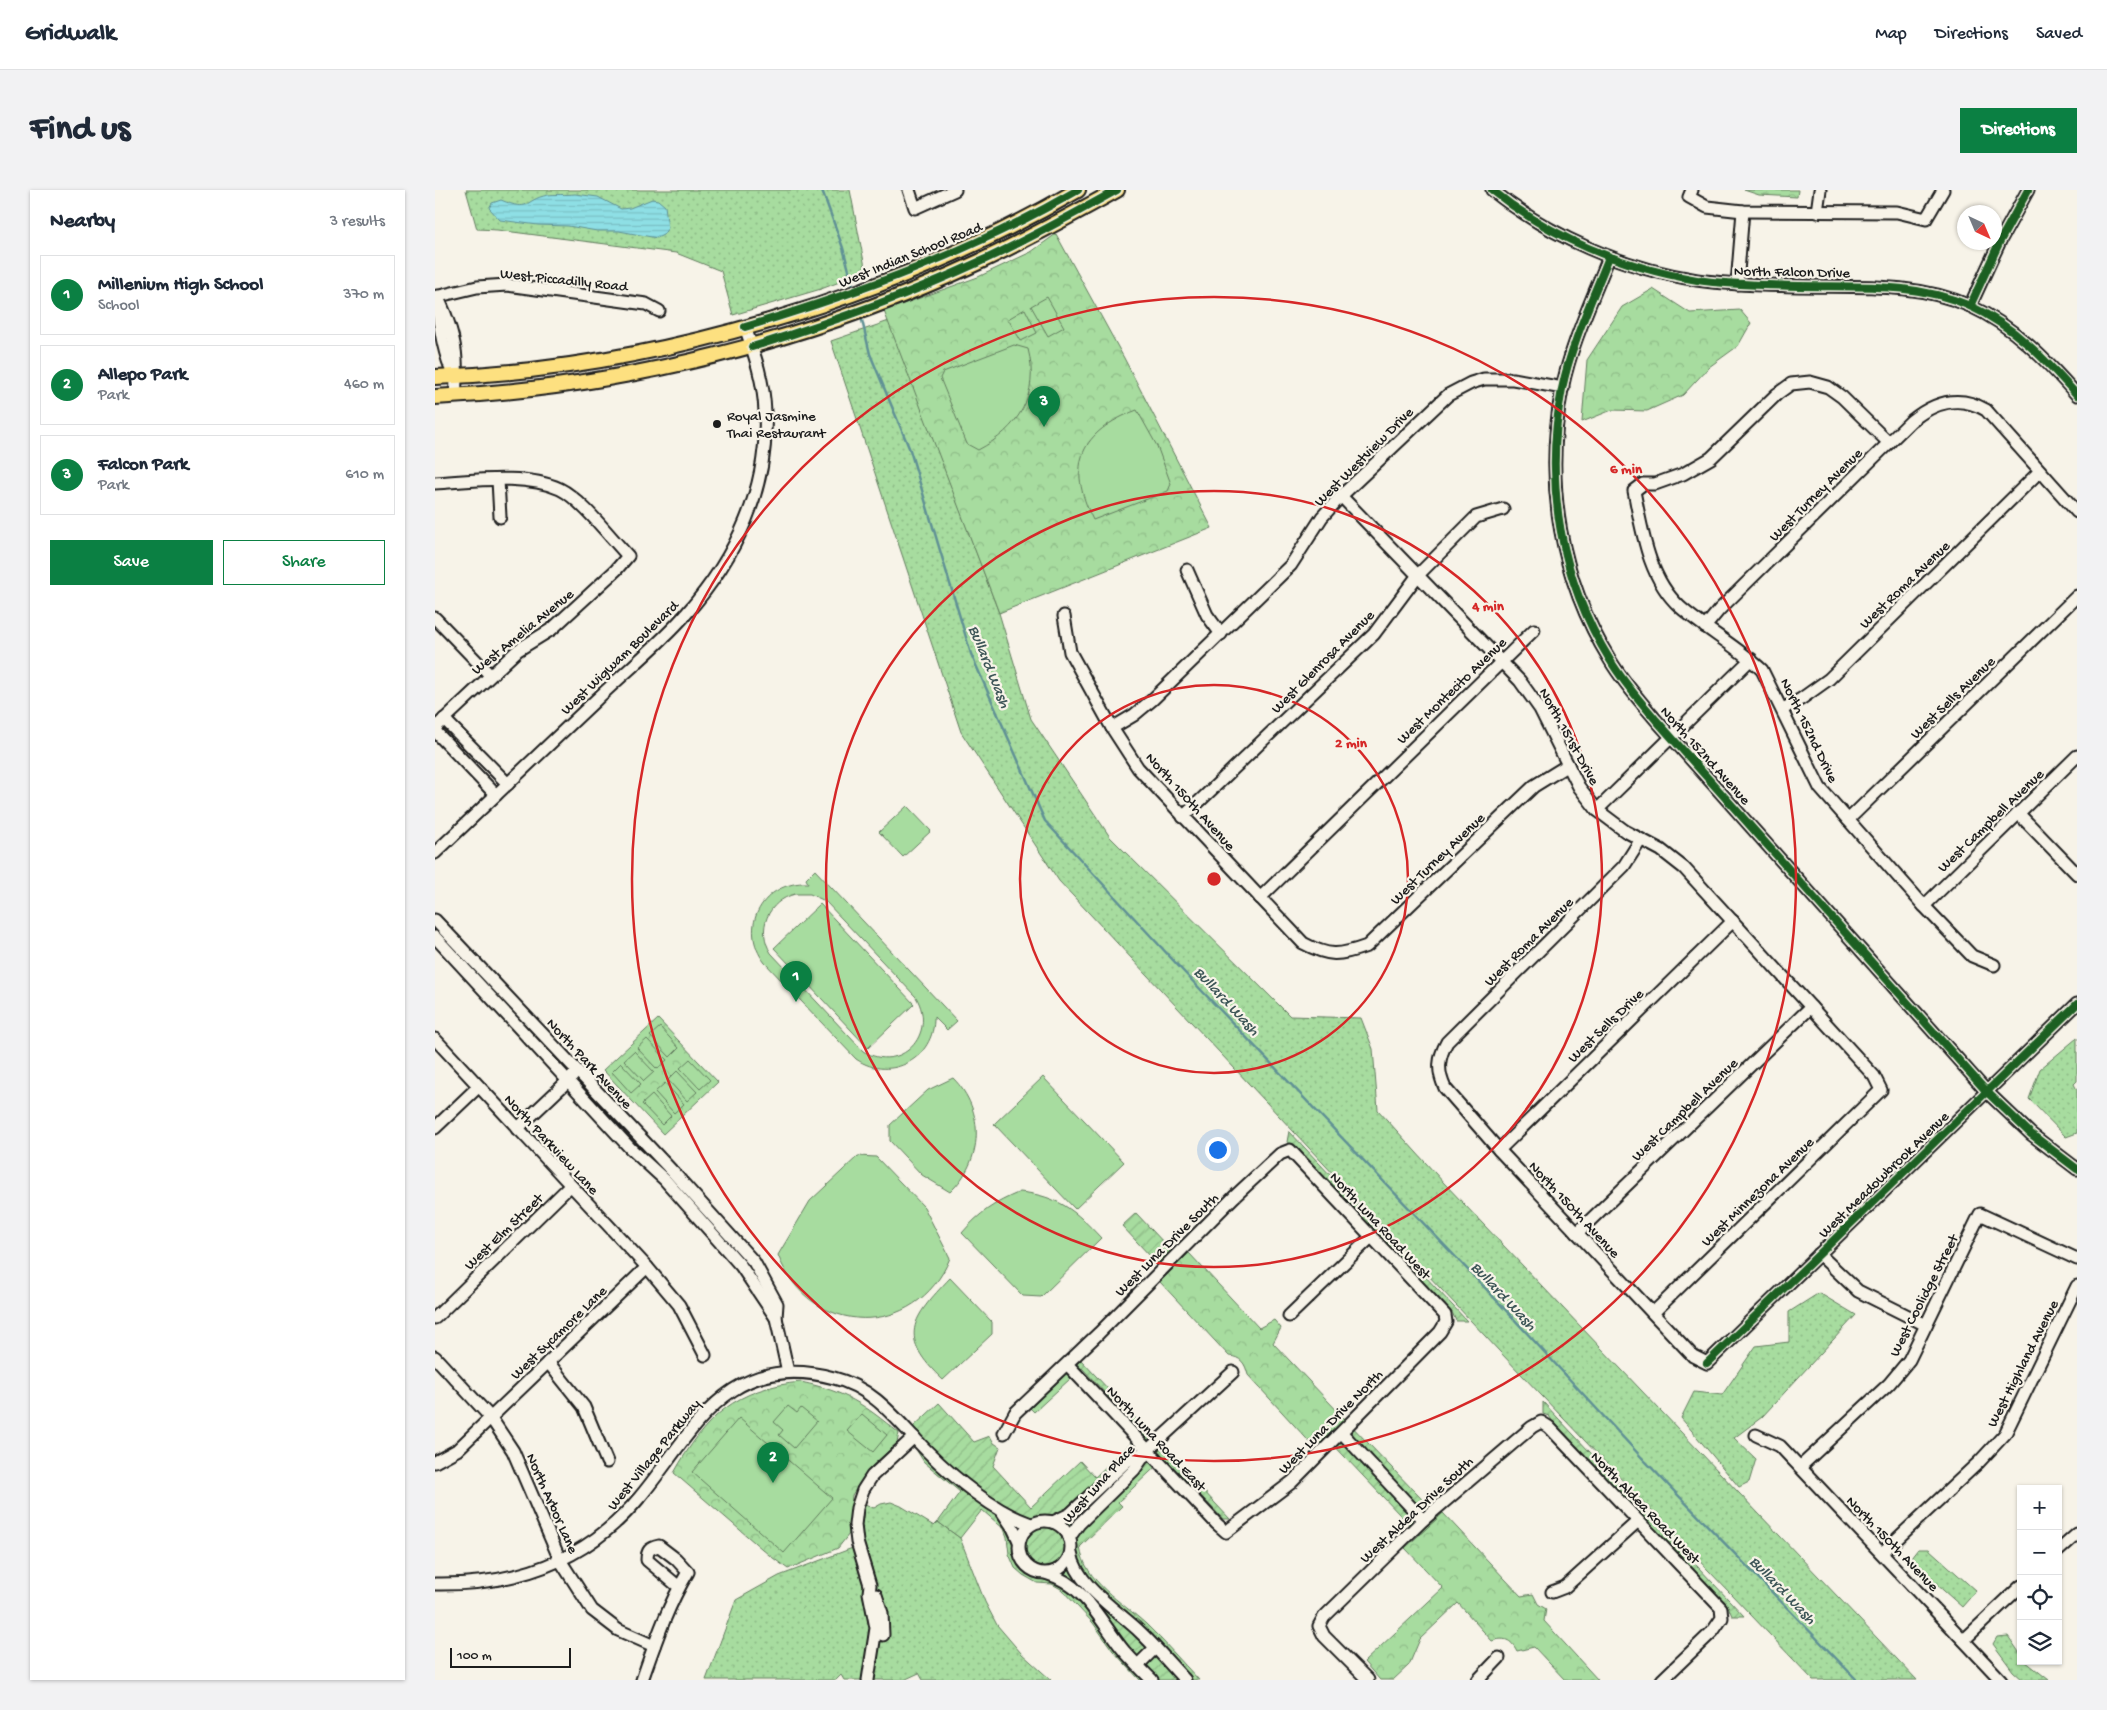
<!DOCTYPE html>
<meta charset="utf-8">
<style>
:root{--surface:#fff;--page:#f2f2f3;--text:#1f2937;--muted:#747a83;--line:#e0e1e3;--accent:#0b8043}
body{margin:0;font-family:"Gochi Hand",sans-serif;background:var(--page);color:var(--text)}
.controls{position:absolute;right:15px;bottom:15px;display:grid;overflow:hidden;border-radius:0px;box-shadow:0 1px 4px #0004}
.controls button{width:45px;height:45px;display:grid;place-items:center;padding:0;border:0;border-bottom:1px solid var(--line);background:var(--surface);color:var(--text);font:25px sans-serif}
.compass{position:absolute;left:1522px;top:15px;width:45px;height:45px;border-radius:50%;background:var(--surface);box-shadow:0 1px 4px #0004;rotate:136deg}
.scale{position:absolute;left:15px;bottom:12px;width:121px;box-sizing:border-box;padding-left:5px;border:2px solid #1c1c1c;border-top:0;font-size:14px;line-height:18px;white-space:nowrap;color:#1c1c1c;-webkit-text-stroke:4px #f7f3e8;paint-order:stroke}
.you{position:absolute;left:782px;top:959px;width:18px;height:18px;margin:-12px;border:4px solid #fff;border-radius:50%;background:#1a73e8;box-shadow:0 0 0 8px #1a73e833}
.badge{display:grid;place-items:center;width:32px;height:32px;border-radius:50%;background:var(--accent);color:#fff;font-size:16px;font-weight:700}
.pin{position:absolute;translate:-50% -41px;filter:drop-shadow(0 1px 2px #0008)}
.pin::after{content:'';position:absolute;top:26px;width:18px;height:15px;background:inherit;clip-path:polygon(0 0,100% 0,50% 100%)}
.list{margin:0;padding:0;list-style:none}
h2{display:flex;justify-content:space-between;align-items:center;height:65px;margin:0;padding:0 20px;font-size:21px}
h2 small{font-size:16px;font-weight:400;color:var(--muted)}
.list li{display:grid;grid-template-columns:32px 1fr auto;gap:15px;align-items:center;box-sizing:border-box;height:80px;margin:0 10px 10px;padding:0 10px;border:1px solid var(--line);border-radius:0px}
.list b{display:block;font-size:19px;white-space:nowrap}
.list p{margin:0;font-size:16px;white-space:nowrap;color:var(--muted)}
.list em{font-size:16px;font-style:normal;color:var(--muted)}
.actions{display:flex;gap:10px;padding:15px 20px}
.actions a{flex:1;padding:11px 0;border:1px solid var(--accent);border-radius:0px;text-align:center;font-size:18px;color:var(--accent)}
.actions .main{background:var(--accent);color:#fff}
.icon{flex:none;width:28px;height:28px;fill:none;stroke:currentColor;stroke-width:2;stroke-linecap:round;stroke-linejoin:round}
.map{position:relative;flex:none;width:1642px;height:1490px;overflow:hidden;border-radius:0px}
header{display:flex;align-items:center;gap:30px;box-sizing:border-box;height:70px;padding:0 25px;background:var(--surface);border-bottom:1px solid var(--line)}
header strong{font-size:24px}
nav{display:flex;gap:28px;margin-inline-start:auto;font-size:18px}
.intro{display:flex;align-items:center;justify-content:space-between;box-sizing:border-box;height:120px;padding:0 30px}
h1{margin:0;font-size:35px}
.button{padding:12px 22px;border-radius:0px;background:var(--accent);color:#fff;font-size:18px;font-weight:700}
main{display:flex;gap:30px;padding:0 30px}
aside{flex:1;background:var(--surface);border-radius:0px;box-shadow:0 1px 4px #0004}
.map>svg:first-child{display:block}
</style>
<header>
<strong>Gridwalk</strong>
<nav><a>Map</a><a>Directions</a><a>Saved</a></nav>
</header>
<div class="intro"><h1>Find us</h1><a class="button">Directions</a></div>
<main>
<aside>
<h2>Nearby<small>3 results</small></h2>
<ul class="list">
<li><span class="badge">1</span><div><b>Millenium High School</b><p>School</p></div><em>370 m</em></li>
<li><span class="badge">2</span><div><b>Allepo Park</b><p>Park</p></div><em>460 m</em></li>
<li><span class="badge">3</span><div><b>Falcon Park</b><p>Park</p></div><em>610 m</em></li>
</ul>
<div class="actions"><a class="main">Save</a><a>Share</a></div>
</aside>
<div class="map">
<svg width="1642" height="1490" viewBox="0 0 1642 1490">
<defs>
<pattern id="grass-dots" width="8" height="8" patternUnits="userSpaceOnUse" patternTransform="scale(1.25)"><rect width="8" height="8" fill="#a7dc9f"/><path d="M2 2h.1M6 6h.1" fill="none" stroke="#8fbc88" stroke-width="1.8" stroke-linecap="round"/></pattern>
<pattern id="forest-crowns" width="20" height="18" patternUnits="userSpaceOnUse" patternTransform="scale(1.25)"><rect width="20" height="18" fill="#a7dc9f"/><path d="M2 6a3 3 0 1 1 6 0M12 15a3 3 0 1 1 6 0" fill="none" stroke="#8fbc88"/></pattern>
<pattern id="garden-furrows" width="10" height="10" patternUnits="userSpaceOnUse" patternTransform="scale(1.25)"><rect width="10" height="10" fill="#a7dc9f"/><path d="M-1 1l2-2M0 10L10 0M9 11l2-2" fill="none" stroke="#8fbc88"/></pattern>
<pattern id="water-rules" width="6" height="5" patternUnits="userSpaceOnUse" patternTransform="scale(1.25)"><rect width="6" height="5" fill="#8edfe5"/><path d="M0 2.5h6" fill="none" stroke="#7abfc4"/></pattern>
</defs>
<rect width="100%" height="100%" fill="#f7f3e8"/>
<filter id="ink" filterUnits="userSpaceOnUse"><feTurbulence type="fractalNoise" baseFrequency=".02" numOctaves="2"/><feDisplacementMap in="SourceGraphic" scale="10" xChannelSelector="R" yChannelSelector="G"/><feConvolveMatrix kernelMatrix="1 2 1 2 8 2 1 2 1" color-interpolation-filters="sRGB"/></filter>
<g filter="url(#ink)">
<g fill="url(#grass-dots)" stroke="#627c5e">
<path d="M31 0H415L431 82 386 99 298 125 286 81 241 63 62 40 42 39Z"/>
<path d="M454 131 564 423 596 529 675 647 855 826 926 828 938 859 943 920 1009 993 1482 1490H1378L1065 1162 624 691 526 542 396 151Z"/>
<path d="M1642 848V891L1639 894 1642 900V943L1631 947 1594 909 1605 879Z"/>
<path d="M1384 1103 1421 1125 1327 1227 1299 1248 1321 1269 1314 1292 1304 1297 1246 1228 1259 1202 1287 1205 1321 1156 1354 1152V1122Z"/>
<path d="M456 1312 466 1316 499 1336 503 1332 525 1348 550 1412 562 1435 586 1463 616 1490H488L484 1483 469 1490H409L406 1485 401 1490H271L301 1410 344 1386 428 1354 426 1336 430 1314 439 1318 446 1314Z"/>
<path d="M1483 1359H1494L1541 1401 1527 1417 1481 1376 1476 1368Z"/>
<path d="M1573 1446 1586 1465V1471H1590L1614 1490H1588L1578 1481 1558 1454 1562 1447Z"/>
</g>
<g fill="url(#forest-crowns)" stroke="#627c5e">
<path d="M1309 0H1363L1362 7 1324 5Z"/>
<path d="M621 44 689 168 777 338 564 423 449 121 543 87 596 62Z"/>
<path d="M1218 99 1255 123 1305 120 1316 133 1303 156 1274 177 1248 205 1212 221 1177 220 1147 232 1152 170 1187 117Z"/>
<path d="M223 829 283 892 228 944 168 880Z"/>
<path d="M754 1063 824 1138 839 1130 846 1138 838 1153 910 1229 881 1259 813 1185C810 1173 806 1167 794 1166L725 1092Z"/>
<path d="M366 1192C412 1202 428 1214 464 1243L462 1253 436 1277 417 1305 414 1344 403 1358 353 1379 334 1365 239 1283C270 1227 301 1198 366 1192Z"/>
<path d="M1008 1323 1086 1406 1098 1404 1103 1414 1111 1419 1109 1431 1163 1490H1130L1099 1457 1082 1461C1076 1449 1069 1447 1057 1451L1023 1413 985 1449 974 1475 958 1490H945L929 1472 1008 1398 970 1358Z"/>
</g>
<g fill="url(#garden-furrows)" stroke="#627c5e">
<path d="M854 941 1032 1131H1021L1017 1122 1011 1118 866 964 863 958 852 952Z"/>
<path d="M701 1023 746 1071 732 1084 687 1036Z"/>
<path d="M646 1170 795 1329H788L730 1268 683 1312 687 1316 645 1357C650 1392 686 1411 711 1434 729 1451 746 1471 764 1490H705L678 1461 658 1433 626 1399 617 1394 602 1393 588 1385 580 1378 574 1364 572 1347 569 1339 547 1320 525 1348 503 1332 525 1302 489 1272 482 1261 491 1252 477 1238 504 1213 539 1252 555 1246 559 1253 565 1257 558 1276 596 1317 645 1271 660 1287 707 1243 647 1178 599 1222 595 1218Z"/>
<path d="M1108 1212 1309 1426H1297L1293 1416 1287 1413 1121 1236 1114 1226 1108 1224Z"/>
<path d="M910 1229 1004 1327 984 1345 892 1248Z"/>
</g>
<g fill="#a7dc9f" stroke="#627c5e" fill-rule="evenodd">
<path d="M612 107 629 137 613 146 596 116Z"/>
<path d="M590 119 602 143 586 151 573 129Z"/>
<path d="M579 155 593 159C605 205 583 239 543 260L532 254 505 188 508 182Z"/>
<path d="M702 220 722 256 736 294 733 301 658 330C631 274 645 242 702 220Z"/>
<path d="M472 616 496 641 468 667 444 642Z"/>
<path d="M380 680 522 831 512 840 499 827C500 868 456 893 421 869L330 773C302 737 328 691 373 693L371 689ZM360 704H375L390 711 481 807C503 845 465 884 428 861L336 763C321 739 333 711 360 704Z"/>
<path d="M385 714 479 814 433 858 339 758Z"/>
<path d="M225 837 244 858 235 867 215 846Z"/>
<path d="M212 849 232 870 222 879 202 858Z"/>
<path d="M199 861 219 882 209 891 189 870Z"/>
<path d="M255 869 275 890 265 899 245 878Z"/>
<path d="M186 873 206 894 196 903 177 882Z"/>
<path d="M242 881 262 902 252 911 233 890Z"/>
<path d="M608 887 689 972 640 1019 559 934Z"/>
<path d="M518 888C551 921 548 971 515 1002L487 985 455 951V935L493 900Z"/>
<path d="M230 893 249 914 239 923 220 902Z"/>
<path d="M217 905 236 926 227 935 207 914Z"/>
<path d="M423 966 441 967 489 1017 515 1068C482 1150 374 1148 343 1065L375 1011Z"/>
<path d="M585 1002C623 1006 640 1020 666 1048L606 1107 588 1106 527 1043C545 1022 559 1013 585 1002Z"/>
<path d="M515 1088 557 1132V1144L508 1190C462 1147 476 1129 515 1088Z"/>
<path d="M353 1216 362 1223 366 1218 382 1231 359 1258 344 1245 348 1240 339 1232Z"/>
<path d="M427 1224 452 1245 438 1262 412 1241Z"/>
<path d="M304 1228 397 1308 349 1363 257 1282Z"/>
</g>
<path fill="url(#water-rules)" stroke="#609195" d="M140 4 163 7 186 19 195 18 217 9 223 10 230 16 233 38 228 45 222 48 184 41H162L133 36 103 35 65 30 54 18 57 13 66 10C97 23 87 10 113 5 120 4 131 5 140 4Z"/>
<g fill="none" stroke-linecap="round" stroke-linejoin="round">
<g stroke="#609195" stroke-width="2.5">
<path d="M387 0 408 58 419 99"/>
<path d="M426 126 435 164 475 260 536 464 610 631 748 781 1053 1101 1209 1270 1422 1490"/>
</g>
<defs>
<g id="minor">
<path d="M474 0 480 18 520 0"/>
<path d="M1057 0C1115 47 1188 78 1262 90 1296 95 1330 95 1364 96 1422 97 1481 92 1535 116 1579 136 1611 170 1642 205"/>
<path d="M1257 0 1254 7 1272 17 1308 21 1462 22 1491 29 1508 0"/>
<path d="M1382 22 1385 0"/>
<path d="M1174 67C1157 110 1136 154 1127 199 1109 293 1125 389 1175 470 1188 492 1205 511 1221 530L1552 902 1596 944 1642 979"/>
<path d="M1302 94 1308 21"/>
<path d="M2 106C12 126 20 148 21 170 22 182 20 194 21 206"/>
<path d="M0 107 42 97 72 95 211 114 224 121"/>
<path d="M2 110C4 136 9 164 19 186"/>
<path d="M1535 116 1565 51 1593 0"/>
<path d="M1454 253 1407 207 1393 197 1375 192 1356 194 1342 204 1276 268 1248 284 1220 294H1208L1199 301C1207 340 1213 388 1245 417 1271 440 1302 456 1327 480L1385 598 1489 716 1537 766 1559 775"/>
<path d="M63 290 65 327"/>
<path d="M0 293C37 291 90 283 125 299 146 309 176 348 193 366L181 380 117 439 83 460 0 538"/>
<path d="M906 306 1085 491 1105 519 1144 597 1162 620 1190 641 1226 660 1249 678 1439 886 1446 900 1218 1123"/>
<path d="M752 380 772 425 786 444"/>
<path d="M629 426 635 462 677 538 703 578 868 753C894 767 904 766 932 756L1099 596 1133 575"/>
<path d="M0 428 55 485"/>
<path d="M1270 437 1284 420 1476 231C1499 212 1524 204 1551 220L1642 322"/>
<path d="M1348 519 1366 509 1394 489 1605 281"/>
<path d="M9 529 73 594"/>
<path d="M677 538 699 525 717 510 856 375 887 327 906 306 1013 205 1036 193 1049 189H1078L1128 198"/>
<path d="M0 541 61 605"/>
<path d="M1162 620 1316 469"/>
<path d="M1583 623 1642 684"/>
<path d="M748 627 939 444 983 385 1041 327 1068 319"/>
<path d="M1413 630 1642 406"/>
<path d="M1205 651 1189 676 1012 852C1003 868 1002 881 1010 898L1064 960 1258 1166 1272 1173 1642 814"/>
<path d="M0 663C54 612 107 561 161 510 191 481 224 455 251 424 301 368 334 297 330 222 329 193 320 165 310 137"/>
<path d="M825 708 1099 440"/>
<path d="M1489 716 1642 566"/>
<path d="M0 730 238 982 319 1072 342 1114 341 1128 353 1182"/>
<path d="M0 747 195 958 230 990 306 1076 341 1128"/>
<path d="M0 849 212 1077 244 1115 270 1165"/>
<path d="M0 938 43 897"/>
<path d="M82 939 138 886"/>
<path d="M1064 960 1298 731"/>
<path d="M1142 1043 1376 817"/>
<path d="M1384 1064 1423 1101 1491 1135"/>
<path d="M854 1126 936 1047"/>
<path d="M0 1128 135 996"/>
<path d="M0 1167 56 1228 78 1261 125 1370 157 1420 183 1440 219 1456"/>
<path d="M113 1172 149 1217 172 1272"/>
<path d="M569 1243 580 1223 664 1143 799 1007 845 964 855 960 1010 1125 1011 1132 1005 1142 857 1292 791 1342 782 1334 632 1174"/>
<path d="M907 1243 988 1330"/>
<path d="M1321 1245 1345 1256 1566 1490"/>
<path d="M0 1272 22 1260 212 1077"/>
<path d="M1365 1277 1454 1194 1474 1170 1545 1024 1642 1069"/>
<path d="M568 1323 578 1338 584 1351"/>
<circle cx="610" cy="1357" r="26"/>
<path d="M618 1332 635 1324 692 1271 711 1261"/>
<path d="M634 1348 644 1334 699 1280 713 1260 798 1182"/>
<path d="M1623 1361 1642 1344"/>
<path d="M636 1363C642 1396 682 1420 705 1442 721 1457 735 1474 750 1490"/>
<path d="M1447 1363 1544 1272 1570 1244 1642 1096"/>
<path d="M613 1384C650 1394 667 1435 690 1462 699 1472 708 1481 717 1490"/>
<path d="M0 1394C63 1395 123 1381 172 1340 249 1278 271 1154 399 1188 440 1198 464 1233 492 1261 520 1289 560 1322 596 1334"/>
<path d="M1117 1402 1130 1397 1203 1331"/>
<path d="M441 1405 447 1423 448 1445"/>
<path d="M1529 1450 1586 1396"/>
<path d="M703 1475 720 1458"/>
<path d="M207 1490C220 1453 233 1415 253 1382L241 1369 224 1356C214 1358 212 1361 212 1370L244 1397"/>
<path d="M433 1490 441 1438 434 1403 435 1395 422 1352 420 1335 422 1318 428 1300 437 1286 479 1247"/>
<path d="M933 1490 889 1446 884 1436 889 1427 988 1330 1097 1237 1106 1232 1114 1237 1286 1418 1287 1428 1278 1441 1227 1490"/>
<path d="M1043 1490 1064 1468"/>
</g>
<g id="major">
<path d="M0 187C216 180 457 108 643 0"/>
<path d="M0 207C188 198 374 151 544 72 591 50 637 25 682 0"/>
</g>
</defs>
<use href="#minor" stroke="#1c1c1c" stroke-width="15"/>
<use href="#major" stroke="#1c1c1c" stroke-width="18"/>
<use href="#minor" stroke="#f7f3e8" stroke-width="11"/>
<use href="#major" stroke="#fde080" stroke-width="14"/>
<defs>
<g id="cycleway">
<path d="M1057 0C1115 47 1188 78 1262 90 1296 95 1330 95 1364 96 1422 97 1481 92 1535 116 1579 136 1611 170 1642 205"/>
<path d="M1174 67C1157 110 1136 154 1127 199 1109 293 1125 389 1175 470 1188 492 1205 511 1221 530L1552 902 1596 944 1642 979"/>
<path d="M1535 116 1565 51 1593 0"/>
<path d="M310 137C426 102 538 61 643 0"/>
<path d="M317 157C394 133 471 106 544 72 591 51 637 25 682 0"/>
<path d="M1272 1173 1642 814"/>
</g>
</defs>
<use href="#cycleway" stroke="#f7f3e8" stroke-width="11"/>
<use href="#cycleway" stroke="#1b5e20" stroke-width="8"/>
</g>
</g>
<g fill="none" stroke="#d62828" stroke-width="2.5">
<circle cx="779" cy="689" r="194"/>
<circle cx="779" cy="689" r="388"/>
<circle cx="779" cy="689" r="582"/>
</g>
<circle fill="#1c1c1c" stroke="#f7f3e8" stroke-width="2" cx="282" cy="234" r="5"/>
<g text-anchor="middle" stroke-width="4.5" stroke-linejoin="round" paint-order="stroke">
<g font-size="15" fill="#1c1c1c" stroke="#f7f3e8">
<text transform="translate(475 64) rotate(-22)" y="5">West Indian School Road</text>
<text transform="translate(1357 81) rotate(1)" y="5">North Falcon Drive</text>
<text transform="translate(129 89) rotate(6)" y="5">West Piccadilly Road</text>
<text transform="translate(928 266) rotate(-45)" y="5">West Westview Drive</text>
<text transform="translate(1380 304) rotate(-45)" y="5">West Turney Avenue</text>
<text transform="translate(1469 394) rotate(-44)" y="5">West Roma Avenue</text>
<text transform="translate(87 441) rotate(-39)" y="5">West Amelia Avenue</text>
<text transform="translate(184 467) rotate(-44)" y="5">West Wigwam Boulevard</text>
<text transform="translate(887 471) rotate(-45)" y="5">West Glenrosa Avenue</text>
<text transform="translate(1016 500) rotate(-44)" y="5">West Montecito Avenue</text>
<text transform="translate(1517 507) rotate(-44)" y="5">West Sells Avenue</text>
<text transform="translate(1375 540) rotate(64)" y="5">North 152nd Drive</text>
<text transform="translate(1135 546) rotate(61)" y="5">North 151st Drive</text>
<text transform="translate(1271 565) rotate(48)" y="5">North 152nd Avenue</text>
<text transform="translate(756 611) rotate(48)" y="5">North 150th Avenue</text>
<text transform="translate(1555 630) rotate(-44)" y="5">West Campbell Avenue</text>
<text transform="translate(1002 668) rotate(-44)" y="5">West Turney Avenue</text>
<text transform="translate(1093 751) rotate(-45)" y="5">West Roma Avenue</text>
<text transform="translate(1170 835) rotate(-44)" y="5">West Sells Drive</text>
<text transform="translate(155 873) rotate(47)" y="5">North Park Avenue</text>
<text transform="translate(1249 919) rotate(-44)" y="5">West Campbell Avenue</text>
<text transform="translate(117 954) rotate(47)" y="5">North Parkview Lane</text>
<text transform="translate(1448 984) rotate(-44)" y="5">West Meadowbrook Avenue</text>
<text transform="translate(1322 1001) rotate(-44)" y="5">West Minnezona Avenue</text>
<text transform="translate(1140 1019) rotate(47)" y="5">North 150th Avenue</text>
<text transform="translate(946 1035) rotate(47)" y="5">North Luna Road West</text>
<text transform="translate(68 1041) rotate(-44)" y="5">West Elm Street</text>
<text transform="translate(731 1054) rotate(-45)" y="5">West Luna Drive South</text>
<text transform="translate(1488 1105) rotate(-63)" y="5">West Coolidge Street</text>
<text transform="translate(123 1142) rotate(-44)" y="5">West Sycamore Lane</text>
<text transform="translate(1587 1173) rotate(-63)" y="5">West Highland Avenue</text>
<text transform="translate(895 1231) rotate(-45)" y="5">West Luna Drive North</text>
<text transform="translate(722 1248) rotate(47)" y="5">North Luna Road East</text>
<text transform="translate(218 1264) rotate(-51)" y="5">West Village Parkway</text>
<text transform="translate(663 1293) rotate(-48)" y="5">West Luna Place</text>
<text transform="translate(118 1313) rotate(66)" y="5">North Arbor Lane</text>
<text transform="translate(1211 1317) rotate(46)" y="5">North Aldea Road West</text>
<text transform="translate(981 1319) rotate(-43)" y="5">West Aldea Drive South</text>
<text transform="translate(1458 1353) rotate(46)" y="5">North 150th Avenue</text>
</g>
<g font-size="15" fill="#1c1c1c" stroke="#f7f3e8" text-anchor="start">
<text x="292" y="230">Royal Jasmine<tspan x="292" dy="17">Thai Restaurant</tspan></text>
</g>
<g font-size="16" font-style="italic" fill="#3e5658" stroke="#f7f3e8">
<text transform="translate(556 476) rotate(68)" y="6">Bullard Wash</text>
<text transform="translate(793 810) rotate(47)" y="6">Bullard Wash</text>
<text transform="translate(1070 1105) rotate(47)" y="6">Bullard Wash</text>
<text transform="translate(1349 1399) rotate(46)" y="6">Bullard Wash</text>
</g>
</g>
<circle cx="779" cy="689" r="8" fill="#d62828" stroke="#f7f3e8" stroke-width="2.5"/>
<g font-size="15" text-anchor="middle" font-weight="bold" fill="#d62828" stroke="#f7f3e8" stroke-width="4.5" stroke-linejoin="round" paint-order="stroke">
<text x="1191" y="283">6 min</text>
<text x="1053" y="420">4 min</text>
<text x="916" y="557">2 min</text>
</g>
</svg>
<div class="controls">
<button>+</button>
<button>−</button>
<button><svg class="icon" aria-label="locate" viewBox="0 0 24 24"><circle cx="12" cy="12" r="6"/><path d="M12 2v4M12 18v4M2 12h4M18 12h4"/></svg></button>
<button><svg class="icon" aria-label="layers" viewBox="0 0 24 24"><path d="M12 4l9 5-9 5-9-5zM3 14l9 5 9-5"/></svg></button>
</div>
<svg class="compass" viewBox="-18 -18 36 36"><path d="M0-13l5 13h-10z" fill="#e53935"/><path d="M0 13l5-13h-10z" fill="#747a83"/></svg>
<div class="scale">100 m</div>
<div class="you"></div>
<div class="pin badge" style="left:361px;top:812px">1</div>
<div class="pin badge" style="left:338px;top:1293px">2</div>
<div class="pin badge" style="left:609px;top:237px">3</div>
</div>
</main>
